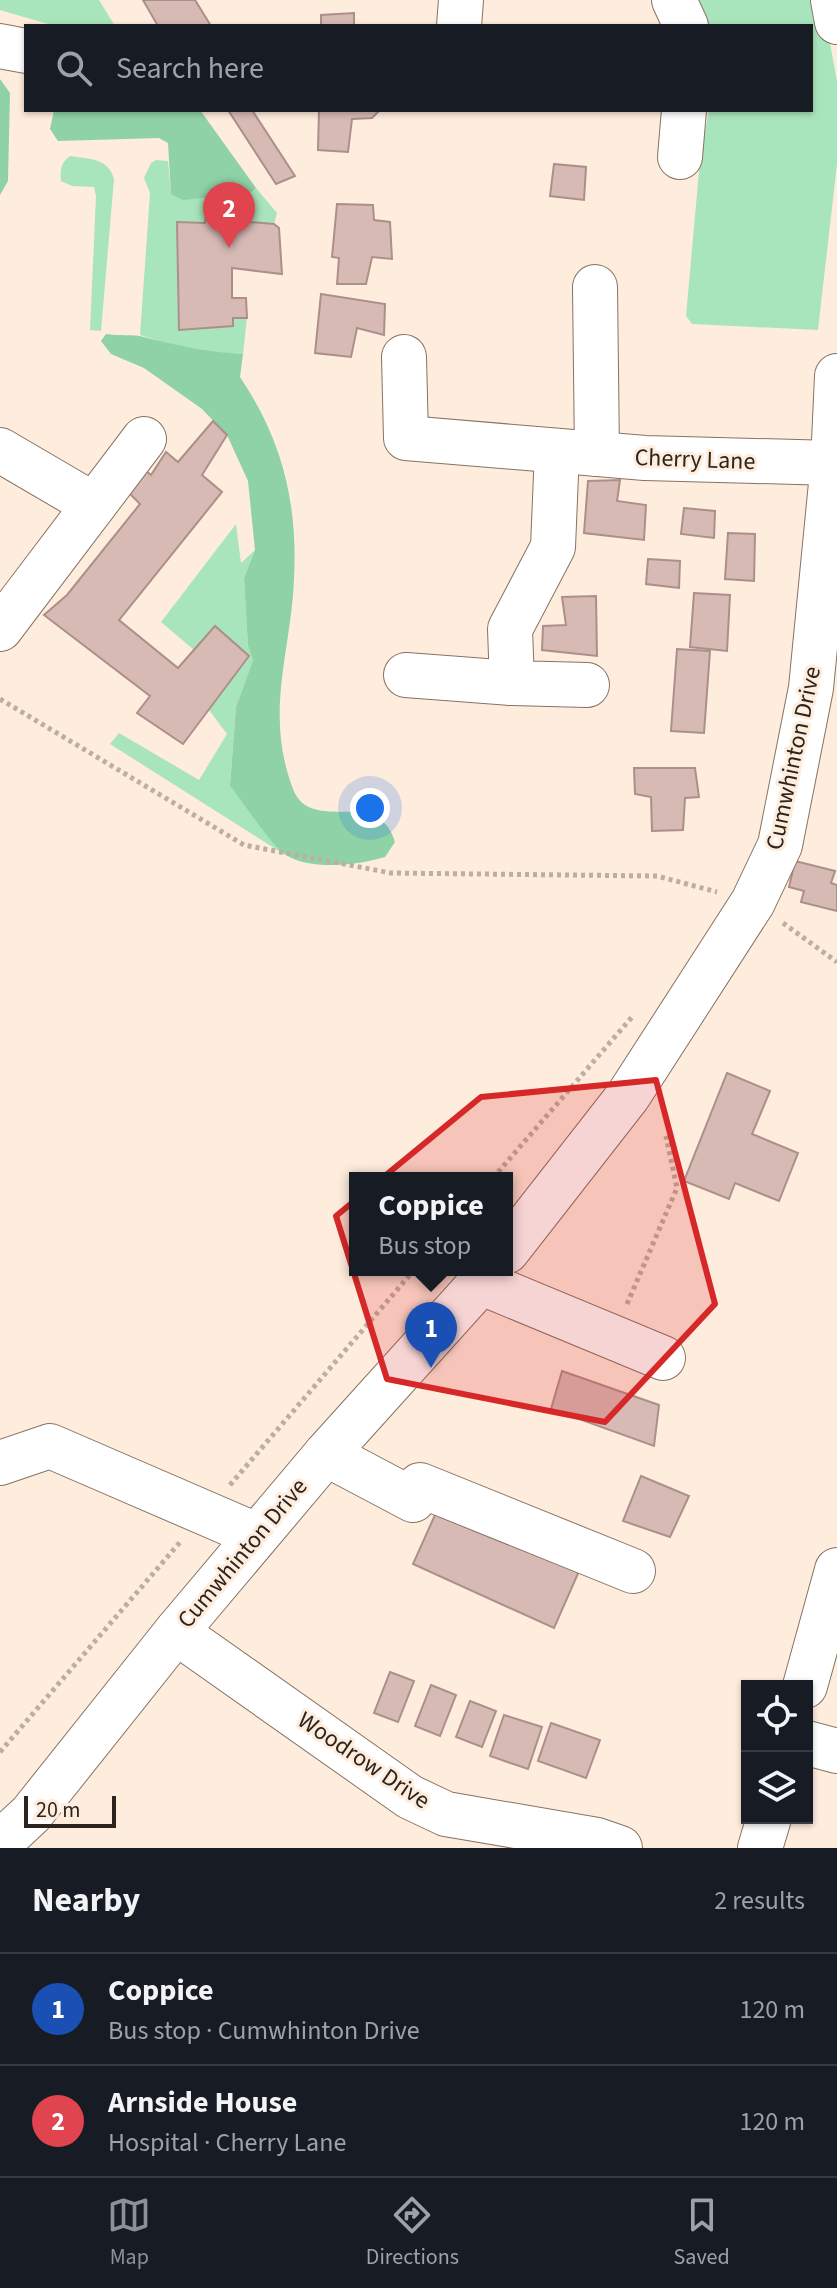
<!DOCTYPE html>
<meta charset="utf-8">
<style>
:root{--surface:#171b24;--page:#20242c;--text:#f1f3f6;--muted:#9ea1a6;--line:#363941;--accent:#8c9099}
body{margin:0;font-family:"Source Sans 3",sans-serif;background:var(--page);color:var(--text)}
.controls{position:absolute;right:24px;bottom:24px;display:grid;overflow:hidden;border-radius:0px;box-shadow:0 2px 6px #0004}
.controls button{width:72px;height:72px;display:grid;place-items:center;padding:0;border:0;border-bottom:2px solid var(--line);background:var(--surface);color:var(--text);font:40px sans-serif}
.scale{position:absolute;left:24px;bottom:20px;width:92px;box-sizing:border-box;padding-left:8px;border:4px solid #2d241d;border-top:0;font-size:22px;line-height:28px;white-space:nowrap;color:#2d241d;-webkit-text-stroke:6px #feecdd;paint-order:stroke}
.you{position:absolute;left:370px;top:808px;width:28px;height:28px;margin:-20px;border:6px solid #fff;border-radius:50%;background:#1a73e8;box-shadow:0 0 0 12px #1a73e833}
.badge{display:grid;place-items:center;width:52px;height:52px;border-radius:50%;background:var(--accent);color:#fff;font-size:26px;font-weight:700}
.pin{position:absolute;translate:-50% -66px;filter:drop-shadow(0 2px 4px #0008)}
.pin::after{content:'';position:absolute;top:42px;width:28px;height:24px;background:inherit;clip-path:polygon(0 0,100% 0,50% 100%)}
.popup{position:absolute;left:349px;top:1172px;width:164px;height:104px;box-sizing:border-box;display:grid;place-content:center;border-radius:0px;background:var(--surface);filter:drop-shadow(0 2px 6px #0005);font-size:26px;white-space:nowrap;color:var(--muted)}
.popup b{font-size:30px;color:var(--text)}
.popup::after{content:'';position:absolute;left:50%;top:100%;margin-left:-16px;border:16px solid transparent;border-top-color:var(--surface)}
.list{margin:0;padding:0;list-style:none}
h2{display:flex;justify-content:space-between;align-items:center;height:104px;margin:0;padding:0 32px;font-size:34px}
h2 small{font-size:26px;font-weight:400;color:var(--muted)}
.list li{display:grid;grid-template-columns:52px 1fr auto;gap:24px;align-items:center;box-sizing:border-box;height:112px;padding:0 32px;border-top:2px solid var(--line)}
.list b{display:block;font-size:30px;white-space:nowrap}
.list p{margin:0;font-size:26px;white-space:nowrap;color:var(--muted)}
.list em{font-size:26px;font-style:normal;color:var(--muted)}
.icon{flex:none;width:44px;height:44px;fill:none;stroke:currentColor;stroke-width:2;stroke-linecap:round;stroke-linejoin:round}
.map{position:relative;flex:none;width:837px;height:1848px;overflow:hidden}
.search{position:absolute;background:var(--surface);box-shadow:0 2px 6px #0004;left:24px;right:24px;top:24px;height:88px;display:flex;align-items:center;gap:20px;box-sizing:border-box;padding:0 28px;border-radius:0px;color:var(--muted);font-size:30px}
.sheet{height:328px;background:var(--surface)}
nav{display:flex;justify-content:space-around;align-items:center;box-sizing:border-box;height:112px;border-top:2px solid var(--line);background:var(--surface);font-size:22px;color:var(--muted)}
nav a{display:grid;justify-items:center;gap:4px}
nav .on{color:var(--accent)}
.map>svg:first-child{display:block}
</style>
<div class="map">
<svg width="837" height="1848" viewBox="0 0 837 1848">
<rect width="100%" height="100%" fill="#feecdd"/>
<g fill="#a9e5bc">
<path d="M0 0H99L115 26H55L0 10Z"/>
<path d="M694 0H822L837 81V164L818 330 692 324 686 316 700 160 709 110H811V26H709Z"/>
<path d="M70 156C90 159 108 158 114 179L101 331 90 330 96 196 94 187 72 186 61 181C60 170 61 162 70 156Z"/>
<path d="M156 160 168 161 171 194 251 193 256 188 277 213 274 224 250 222 207 205 205 223 177 222 179 329 233 326V318H247L243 354 196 352 140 335 150 193 144 178 151 163Z"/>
<path d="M236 524 241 563 255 550 244 578 248 646 253 660 236 707 230 785 285 855 110 744 119 733 199 780 227 734 209 710 249 656 215 626 194 650 161 622Z"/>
</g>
<g fill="#8fd2a6">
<path d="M0 79 10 93 8 181 0 195Z"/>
<path d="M54 110H200L256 188 251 193 183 200 171 194 168 143 159 138 58 141 50 129Z"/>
<path d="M106 334C118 336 133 334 144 337 180 346 205 352 243 354L240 377C282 439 298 503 294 579 291 653 264 713 293 789 311 836 379 785 395 842L385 857C358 865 311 871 286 855 273 848 242 800 230 786L236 707 253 660 248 646 244 578 255 550 248 481 227 435 202 409 144 368 111 354 101 341Z"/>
</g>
<g fill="#d8bab5" stroke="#ac8f8b" stroke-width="2">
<path d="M143 0H195L211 26H158Z"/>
<path d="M354 13V26H321V15Z"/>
<path d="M228 110H252L295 176 276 184Z"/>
<path d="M319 110H377L378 112 372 118 352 119 348 152 318 150Z"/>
<path d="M554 164 586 167 584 200 550 196Z"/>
<path d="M337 204 373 205 374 220 390 222 392 259 372 257 366 284H337L339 258 332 257Z"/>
<path d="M207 205 241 208 249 213 250 222 274 224 279 228 282 274 232 268V298H246L247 318H233V326L179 330 177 222 205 223Z"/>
<path d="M321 294 385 304 384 335 357 328 351 357 315 353Z"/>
<path d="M213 421 227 435 202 475 222 492 119 620 178 668 215 626 249 656 183 744 137 713 150 696 44 615 67 595 140 504 129 493 145 470 151 475 166 452 178 462Z"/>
<path d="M620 480 617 501 646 505 644 540 584 533 588 481Z"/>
<path d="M684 508 715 511 714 538 681 534Z"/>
<path d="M728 533 755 534 754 581 725 579Z"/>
<path d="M648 559 680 561 679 588 646 584Z"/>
<path d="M694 593 730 595 727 651 690 647Z"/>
<path d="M596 596 597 656 542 650 543 626 566 625 562 597Z"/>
<path d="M677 649 710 651 704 733 671 731Z"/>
<path d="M634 768H695L699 797 685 798 683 830 652 831 651 797 635 794Z"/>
<path d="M795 861 835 871 831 883 837 885V911L801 902 804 891 789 887Z"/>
<path d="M727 1073 770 1091 752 1134 798 1153 779 1201 735 1183 729 1199 684 1181Z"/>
<path d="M562 1371 659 1405 654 1446 551 1409Z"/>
<path d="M641 1476 689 1496 670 1537 623 1521Z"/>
<path d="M439 1506 580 1569 554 1628 413 1564Z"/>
<path d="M390 1672 414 1681 398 1722 374 1713Z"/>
<path d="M431 1685 456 1695 440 1736 415 1726Z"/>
<path d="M470 1701 496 1711 482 1747 456 1737Z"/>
<path d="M504 1715 542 1727 528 1769 490 1756Z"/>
<path d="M551 1723 600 1740 586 1778 538 1761Z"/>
</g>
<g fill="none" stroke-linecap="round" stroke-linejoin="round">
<defs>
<g id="minor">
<path d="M674 0 686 26"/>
<path d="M833 0 837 22"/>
<path d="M459 26 461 0"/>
<path d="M0 46 26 51"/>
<path d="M680 157 684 110"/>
<path d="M595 287 597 454"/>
<path d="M404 357 406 438 645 458 833 463"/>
<path d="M0 450 94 505"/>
<path d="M557 451 553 547 510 629 512 683 587 685"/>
<path d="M0 629 144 439"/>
<path d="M406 675 512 683"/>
<path d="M507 1251 628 1096 753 902 780 845 811 688 833 463 837 376"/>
<path d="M482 1283 663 1358"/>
<path d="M326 1454 413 1500 420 1485 633 1571"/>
<path d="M0 1463 50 1446 256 1535"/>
<path d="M176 1632 410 1797 446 1814 597 1840 620 1848"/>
<path d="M805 1686 837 1570"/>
<path d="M807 1743 837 1751"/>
<path d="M0 1843 31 1814 176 1632 326 1454 492 1270"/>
<path d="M760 1848 769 1818"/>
</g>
</defs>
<use href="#minor" stroke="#877362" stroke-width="46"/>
<g stroke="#bdaea2" stroke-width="5" stroke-dasharray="4 4" stroke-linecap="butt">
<path d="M0 699 244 845 391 873 657 876 717 892"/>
<path d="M783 923 837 962"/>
<path d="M493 1178 632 1017"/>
<path d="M627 1304 677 1188 666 1136"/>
<path d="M230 1485 414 1270"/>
<path d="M0 1752 181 1541"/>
</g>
<use href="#minor" stroke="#fff" stroke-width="44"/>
</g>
<path fill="#d62828" fill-opacity="0.2" stroke="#d62828" stroke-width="6" stroke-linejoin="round" d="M656 1080 715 1304 605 1422 387 1379 336 1216 481 1097Z"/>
<g text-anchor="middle" stroke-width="6" stroke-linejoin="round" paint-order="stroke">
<g font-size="24" fill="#2d241d" stroke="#feecdd">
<text transform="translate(695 459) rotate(2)" y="8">Cherry Lane</text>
<text transform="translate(793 758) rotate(-78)" y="8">Cumwhinton Drive</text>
<text transform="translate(242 1553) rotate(-50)" y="8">Cumwhinton Drive</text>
<text transform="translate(364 1760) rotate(34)" y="8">Woodrow Drive</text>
</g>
</g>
</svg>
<div class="controls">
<button><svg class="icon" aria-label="locate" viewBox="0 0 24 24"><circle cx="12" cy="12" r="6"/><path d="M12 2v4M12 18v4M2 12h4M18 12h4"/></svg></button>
<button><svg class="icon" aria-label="layers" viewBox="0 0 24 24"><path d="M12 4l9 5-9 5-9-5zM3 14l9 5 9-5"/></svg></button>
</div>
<div class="scale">20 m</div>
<div class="you"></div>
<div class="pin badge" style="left:431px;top:1368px;background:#1a4fb4">1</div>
<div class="popup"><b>Coppice</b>Bus stop</div>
<div class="pin badge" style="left:229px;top:248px;background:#e0444e">2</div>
<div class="search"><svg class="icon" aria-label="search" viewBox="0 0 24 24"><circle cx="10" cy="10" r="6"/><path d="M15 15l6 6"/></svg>Search here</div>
</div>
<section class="sheet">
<h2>Nearby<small>2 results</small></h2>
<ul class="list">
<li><span class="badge" style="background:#1a4fb4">1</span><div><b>Coppice</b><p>Bus stop · Cumwhinton Drive</p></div><em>120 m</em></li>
<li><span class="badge" style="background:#e0444e">2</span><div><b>Arnside House</b><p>Hospital · Cherry Lane</p></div><em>120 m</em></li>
</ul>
</section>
<nav>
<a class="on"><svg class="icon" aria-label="map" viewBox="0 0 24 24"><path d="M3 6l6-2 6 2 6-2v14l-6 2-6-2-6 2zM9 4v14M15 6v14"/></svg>Map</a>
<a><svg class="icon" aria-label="directions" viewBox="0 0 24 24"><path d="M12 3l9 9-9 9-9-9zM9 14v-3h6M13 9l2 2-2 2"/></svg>Directions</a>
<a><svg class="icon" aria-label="saved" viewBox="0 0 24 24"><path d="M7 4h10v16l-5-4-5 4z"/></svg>Saved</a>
</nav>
